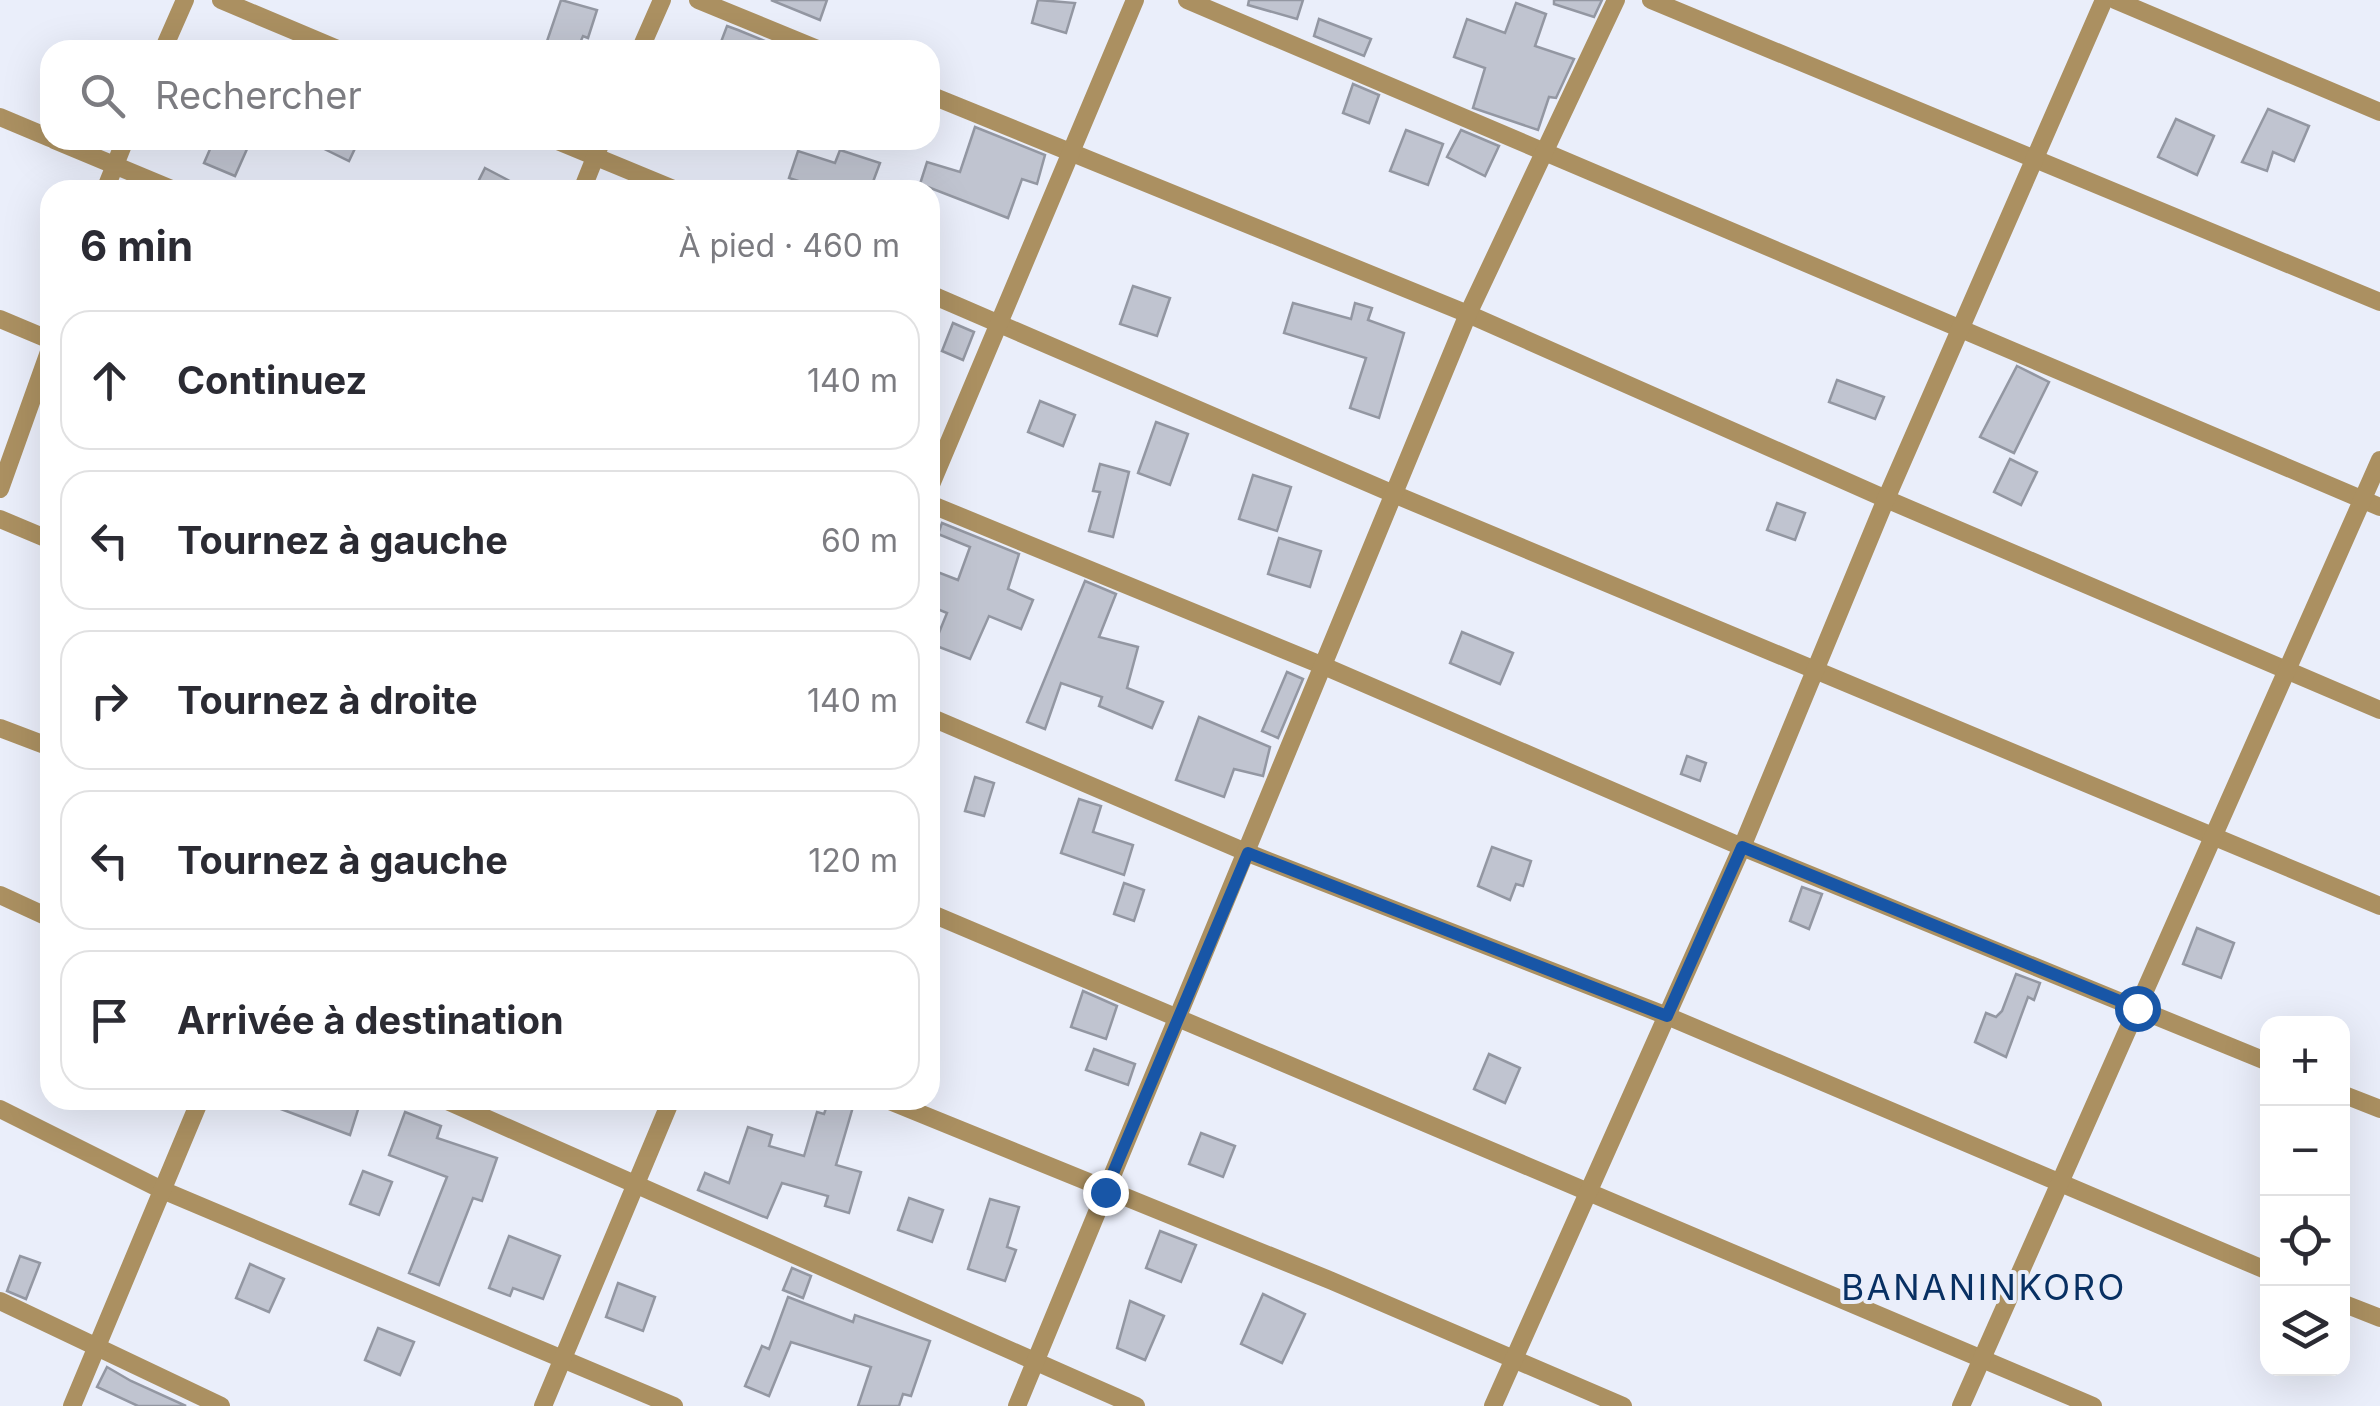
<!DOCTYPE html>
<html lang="fr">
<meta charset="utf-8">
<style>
:root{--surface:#fff;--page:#f7f7f7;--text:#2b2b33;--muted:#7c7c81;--line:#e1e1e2}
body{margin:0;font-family:Inter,sans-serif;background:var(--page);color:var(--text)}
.controls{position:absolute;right:30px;bottom:30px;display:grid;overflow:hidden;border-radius:20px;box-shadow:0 10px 40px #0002}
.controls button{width:90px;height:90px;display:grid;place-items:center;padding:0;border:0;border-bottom:2px solid var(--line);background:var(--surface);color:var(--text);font:50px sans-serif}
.stop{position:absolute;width:30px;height:30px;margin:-22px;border:8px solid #1856a7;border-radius:50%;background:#fff}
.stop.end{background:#1856a7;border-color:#fff;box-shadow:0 2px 10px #0008}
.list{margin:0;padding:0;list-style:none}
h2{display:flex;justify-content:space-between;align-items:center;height:130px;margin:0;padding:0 40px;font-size:42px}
h2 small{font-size:32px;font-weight:400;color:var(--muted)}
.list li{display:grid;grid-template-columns:65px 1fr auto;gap:30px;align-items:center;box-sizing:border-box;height:140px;margin:0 20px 20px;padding:0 20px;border:2px solid var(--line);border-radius:30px}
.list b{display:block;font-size:38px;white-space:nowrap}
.list em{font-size:32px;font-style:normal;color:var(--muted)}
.icon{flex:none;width:55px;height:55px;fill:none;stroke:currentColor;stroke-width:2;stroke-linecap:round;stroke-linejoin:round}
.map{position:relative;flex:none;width:2380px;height:1406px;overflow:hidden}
.search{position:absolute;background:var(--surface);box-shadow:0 10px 40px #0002;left:40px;top:40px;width:900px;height:110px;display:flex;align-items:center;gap:25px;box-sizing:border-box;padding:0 35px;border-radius:30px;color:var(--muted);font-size:38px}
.panel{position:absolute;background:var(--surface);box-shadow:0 10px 40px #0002;left:40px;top:180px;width:900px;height:930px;border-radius:30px}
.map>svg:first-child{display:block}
</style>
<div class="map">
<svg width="2380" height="1406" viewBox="0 0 2380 1406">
<rect width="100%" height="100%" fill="#eaeefa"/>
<g fill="#c0c4d0" stroke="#9397a2" stroke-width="2.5">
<path d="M561 0 597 10 588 38 583 36 577 50H544Z"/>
<path d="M771 0H827L820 20Z"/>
<path d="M1038 0 1075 3 1066 33 1032 23Z"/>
<path d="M1249 0H1303L1297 19 1248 5Z"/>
<path d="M1554 0H1602L1594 17 1554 4Z"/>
<path d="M1516 3 1546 14 1535 46 1574 59 1556 98 1549 97 1538 130 1473 108 1485 68 1454 57 1467 19 1505 33Z"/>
<path d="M1319 19 1371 39 1364 56 1314 36Z"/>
<path d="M727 26 738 30 787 50H718Z"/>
<path d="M1353 84 1379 95 1369 123 1343 113Z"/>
<path d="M2268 109 2309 126 2294 161 2273 152 2267 171 2242 162Z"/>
<path d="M2176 119 2214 136 2197 175 2158 157Z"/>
<path d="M975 127 1045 155 1037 184 1022 179 1008 218 920 184 927 162 960 172Z"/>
<path d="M1406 130 1443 144 1428 185 1390 171Z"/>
<path d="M1461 130 1499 146 1485 176 1447 157Z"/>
<path d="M214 140H251L235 176 204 163Z"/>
<path d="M306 140H359L349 161Z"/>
<path d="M840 150 880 163 870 190H826L789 178 798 151 835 163Z"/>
<path d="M485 168 527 190H474Z"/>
<path d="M1133 286 1170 298 1157 336 1120 324Z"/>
<path d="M1293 303 1351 319 1355 303 1372 308 1368 320 1404 333 1379 418 1350 408 1366 358 1284 333Z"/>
<path d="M953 323 974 332 963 360 942 351Z"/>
<path d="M2017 366 2049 382 2014 453 1980 437Z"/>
<path d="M1837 380 1884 397 1875 419 1829 402Z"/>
<path d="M1040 401 1075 415 1063 446 1028 432Z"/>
<path d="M1156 422 1188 434 1170 485 1138 473Z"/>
<path d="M2010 459 2037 472 2021 505 1994 492Z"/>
<path d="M1100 464 1129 472 1113 537 1089 531 1100 492 1093 491Z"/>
<path d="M1253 475 1291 487 1277 531 1239 519Z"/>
<path d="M1777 503 1805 513 1795 540 1767 530Z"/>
<path d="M942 523 1019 554 1008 589 1033 600 1021 629 989 616 970 659 934 645 947 613 930 606V569L958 580 970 547 938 534Z"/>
<path d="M1279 538 1321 551 1310 587 1268 574Z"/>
<path d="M1085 581 1116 594 1099 637 1138 647 1127 688 1163 702 1152 728 1099 706 1102 697 1061 683 1045 729 1027 722Z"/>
<path d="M1462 632 1513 653 1500 684 1450 663Z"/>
<path d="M1287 672 1303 679 1278 738 1262 731Z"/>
<path d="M1199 717 1270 747 1263 776 1234 769 1224 797 1176 780Z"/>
<path d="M1687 756 1706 763 1700 781 1681 774Z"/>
<path d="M975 777 994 783 984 816 965 811Z"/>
<path d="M1079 799 1101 806 1093 832 1133 845 1124 875 1061 853Z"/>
<path d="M1492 847 1531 861 1523 886 1516 884 1510 900 1478 886Z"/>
<path d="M1124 883 1144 890 1134 921 1114 914Z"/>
<path d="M1802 887 1822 894 1809 929 1790 921Z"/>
<path d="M2197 928 2234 943 2221 978 2183 964Z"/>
<path d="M2016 974 2040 983 2034 1000 2028 997 2006 1057 1975 1042 1986 1013 1996 1017 2002 1011Z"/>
<path d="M1083 991 1117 1006 1106 1039 1071 1027Z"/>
<path d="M1094 1049 1135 1064 1128 1085 1086 1070Z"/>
<path d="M1489 1054 1520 1068 1505 1103 1474 1089Z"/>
<path d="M257 1100H361L350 1135Z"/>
<path d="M829 1100H855L836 1165 861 1172 849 1213 825 1206 828 1196 782 1183 767 1218 698 1190 705 1173 729 1183 748 1127 772 1135 769 1146 804 1156 817 1112 824 1114Z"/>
<path d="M405 1112 441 1126 437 1138 497 1158 482 1201 473 1198 439 1285 409 1273 447 1177 389 1155Z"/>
<path d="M1201 1133 1235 1146 1223 1177 1189 1164Z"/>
<path d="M363 1171 392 1182 379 1215 350 1204Z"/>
<path d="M909 1198 943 1210 932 1242 898 1230Z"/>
<path d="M990 1199 1019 1207 1007 1247 1016 1250 1005 1281 968 1269Z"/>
<path d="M1160 1231 1196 1245 1181 1282 1146 1268Z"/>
<path d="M509 1236 560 1256 543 1299 513 1288 510 1296 489 1288Z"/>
<path d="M20 1256 40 1263 26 1299 7 1291Z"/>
<path d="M250 1264 284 1279 269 1312 236 1298Z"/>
<path d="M792 1268 811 1276 803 1298 783 1290Z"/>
<path d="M618 1283 655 1297 643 1331 606 1317Z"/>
<path d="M1263 1294 1305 1314 1282 1363 1241 1344Z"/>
<path d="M788 1297 853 1322 855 1315 930 1341 911 1396 903 1394 899 1406H858L871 1367 791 1342 769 1396 745 1386 762 1346 769 1349Z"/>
<path d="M1130 1301 1164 1316 1145 1360 1117 1348Z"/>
<path d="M378 1328 414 1342 400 1375 365 1360Z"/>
<path d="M107 1367 131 1381 186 1406H138L97 1387Z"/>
</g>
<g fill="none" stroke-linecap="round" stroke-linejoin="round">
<g stroke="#ab9061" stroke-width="18">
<path d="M221 0 340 50"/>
<path d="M698 0 820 50"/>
<path d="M1187 0 2380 507"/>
<path d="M1651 0 2380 302"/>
<path d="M2115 0 2380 112"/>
<path d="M163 50 185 0"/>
<path d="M640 50 662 0"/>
<path d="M930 95 1468 314 1886 499 2380 710"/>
<path d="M0 117 50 138"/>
<path d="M54 140 174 190"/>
<path d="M555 140 676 190"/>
<path d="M105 190 125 140"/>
<path d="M582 190 602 140"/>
<path d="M930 294 1396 495 2380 906"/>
<path d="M0 319 50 340"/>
<path d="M930 487 1135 0"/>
<path d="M0 489 50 349"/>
<path d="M930 504 1326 667 1742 847 2268 1062"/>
<path d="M0 519 50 540"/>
<path d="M930 717 1248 853 1667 1016 2268 1271"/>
<path d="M0 728 50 747"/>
<path d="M0 895 50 918"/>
<path d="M930 913 2093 1406"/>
<path d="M2342 1094 2380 1109"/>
<path d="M445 1100 1136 1406"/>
<path d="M887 1100 1332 1281 1623 1406"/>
<path d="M0 1109 160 1189 674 1406"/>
<path d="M0 1301 221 1406"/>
<path d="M2342 1303 2380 1318"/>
<path d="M72 1406 200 1100"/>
<path d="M543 1406 671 1100"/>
<path d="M1017 1406 1468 314 1616 0"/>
<path d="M1493 1406 1742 847 1886 499 2104 0"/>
<path d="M1961 1406 2380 460"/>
</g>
</g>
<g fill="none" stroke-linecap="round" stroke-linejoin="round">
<path stroke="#1856a7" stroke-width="12" d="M1105 1192 1248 853 1667 1016 1742 847 2137 1008"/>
</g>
<g text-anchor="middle" stroke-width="8" stroke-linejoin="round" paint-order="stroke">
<g font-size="35" letter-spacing="2.5" fill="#083063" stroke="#eaeefa">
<text x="1984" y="1300">BANANINKORO</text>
</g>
</g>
</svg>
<div class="controls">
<button>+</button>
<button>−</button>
<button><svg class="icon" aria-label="locate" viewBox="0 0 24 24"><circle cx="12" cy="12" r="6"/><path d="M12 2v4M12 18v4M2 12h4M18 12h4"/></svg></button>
<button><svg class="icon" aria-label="layers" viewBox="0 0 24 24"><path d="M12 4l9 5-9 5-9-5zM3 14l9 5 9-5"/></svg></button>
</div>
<div class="stop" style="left:2137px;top:1008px"></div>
<div class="stop end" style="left:1105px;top:1192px"></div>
<div class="search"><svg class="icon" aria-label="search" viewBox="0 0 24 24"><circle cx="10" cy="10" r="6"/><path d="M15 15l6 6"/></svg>Rechercher</div>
<section class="panel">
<h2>6 min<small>À pied · 460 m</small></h2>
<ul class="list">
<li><svg class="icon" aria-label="ahead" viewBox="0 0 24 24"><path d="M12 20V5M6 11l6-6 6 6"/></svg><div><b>Continuez</b></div><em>140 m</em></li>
<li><svg class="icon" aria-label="left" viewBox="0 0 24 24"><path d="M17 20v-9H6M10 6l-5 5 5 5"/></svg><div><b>Tournez à gauche</b></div><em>60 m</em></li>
<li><svg class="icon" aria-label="right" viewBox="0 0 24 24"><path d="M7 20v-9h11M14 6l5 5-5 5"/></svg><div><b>Tournez à droite</b></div><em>140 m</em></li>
<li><svg class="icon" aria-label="left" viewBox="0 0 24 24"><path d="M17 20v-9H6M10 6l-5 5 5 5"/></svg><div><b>Tournez à gauche</b></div><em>120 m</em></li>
<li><svg class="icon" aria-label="arrive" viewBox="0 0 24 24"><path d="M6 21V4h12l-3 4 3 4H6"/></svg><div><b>Arrivée à destination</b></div></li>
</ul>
</section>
</div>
